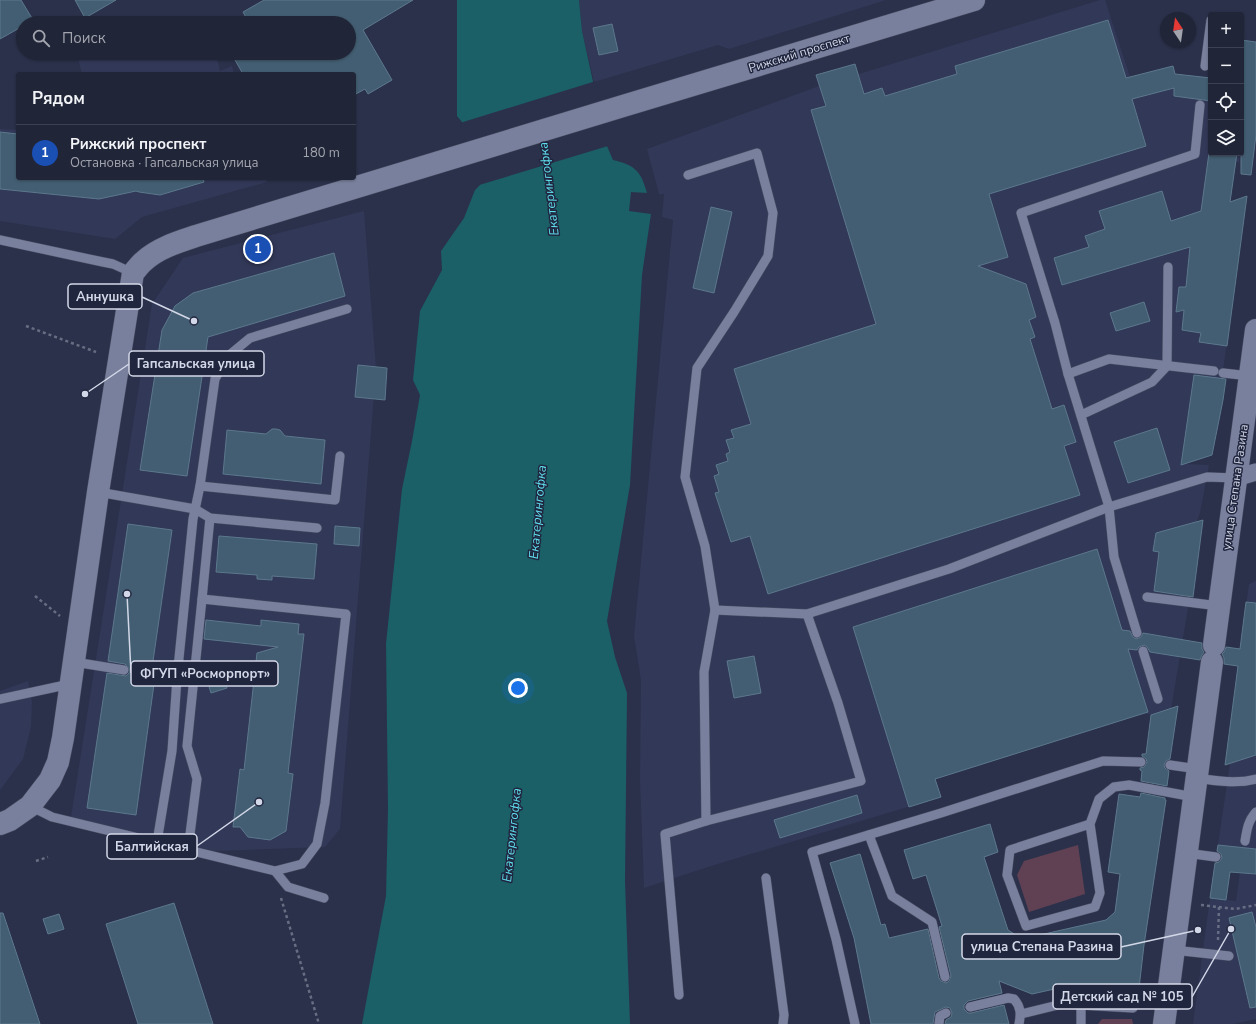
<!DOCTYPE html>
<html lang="ru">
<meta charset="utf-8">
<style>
:root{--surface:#202538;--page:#282d40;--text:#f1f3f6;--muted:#a2a5ae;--line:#3d4253;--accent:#c7bb3c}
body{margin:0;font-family:"Nunito Sans",sans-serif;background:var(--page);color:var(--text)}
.controls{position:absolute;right:12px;top:12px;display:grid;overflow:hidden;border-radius:4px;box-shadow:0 1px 3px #0004}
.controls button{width:36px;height:36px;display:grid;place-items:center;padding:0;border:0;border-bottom:1px solid var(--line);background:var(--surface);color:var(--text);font:20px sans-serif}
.compass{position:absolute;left:1160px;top:12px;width:36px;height:36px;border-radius:50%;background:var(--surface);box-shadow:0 1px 3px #0004;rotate:347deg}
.you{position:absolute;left:518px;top:688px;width:14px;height:14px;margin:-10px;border:3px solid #fff;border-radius:50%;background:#1a73e8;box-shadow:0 0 0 6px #1a73e833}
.badge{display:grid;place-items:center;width:26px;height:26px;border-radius:50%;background:var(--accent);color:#fff;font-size:13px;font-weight:700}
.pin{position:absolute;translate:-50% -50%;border:2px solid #fff;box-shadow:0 1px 4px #0006}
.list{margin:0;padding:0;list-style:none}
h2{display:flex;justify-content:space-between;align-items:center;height:52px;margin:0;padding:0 16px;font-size:17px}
h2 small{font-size:13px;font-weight:400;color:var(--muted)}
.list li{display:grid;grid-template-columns:26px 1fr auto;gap:12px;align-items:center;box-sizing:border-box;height:56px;padding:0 16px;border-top:1px solid var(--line)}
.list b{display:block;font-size:15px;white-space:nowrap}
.list p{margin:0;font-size:13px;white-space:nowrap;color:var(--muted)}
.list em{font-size:13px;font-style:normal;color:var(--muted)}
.icon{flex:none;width:22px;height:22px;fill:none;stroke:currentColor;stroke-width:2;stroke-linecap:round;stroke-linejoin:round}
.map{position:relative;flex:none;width:1256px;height:1024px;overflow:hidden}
.search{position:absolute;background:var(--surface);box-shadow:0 1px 3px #0004;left:16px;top:16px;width:340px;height:44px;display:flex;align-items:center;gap:10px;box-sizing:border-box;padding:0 14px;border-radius:22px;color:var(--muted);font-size:15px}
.panel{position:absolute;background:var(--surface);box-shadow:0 1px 3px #0004;left:16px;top:72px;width:340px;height:108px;border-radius:4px}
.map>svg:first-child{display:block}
</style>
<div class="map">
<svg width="1256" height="1024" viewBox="0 0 1256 1024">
<rect width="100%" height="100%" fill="#2b314a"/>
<g fill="#323858">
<path d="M579 0H886L729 49 718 45 594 82 582 31Z"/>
<path d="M1100 0H1105L1130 77 1173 66 1176 77V74L1211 78V153H1241V40L1256 42V135L1253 157 1240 156 1239 162H1236L1230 202 1247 196 1222 378 1223 400 1212 455 1185 464 1209 465 1200 513 1197 521 1202 523V526L1193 597 1190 596 1171 709 1151 715 1144 713 936 779 941 797 711 866 644 888 640 779 641 680 634 636 673 220 662 217 664 194H659L647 149 819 86 816 75 855 64 859 74Z"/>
<path d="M109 53H216L220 71 232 66 234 74H82L78 58Z"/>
<path d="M0 129 18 130V178H266L267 182 142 217 115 239 0 221Z"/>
<path d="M364 211 376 368 340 829 325 847 214 851 71 817 152 304 183 258Z"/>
<path d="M1256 581V849L1218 845 1230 763 1225 765 1249 584Z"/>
<path d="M28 681 32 702 31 727 23 759 0 790V691Z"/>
<path d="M1240 872 1256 874V1019L1233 1024H1193L1210 898 1236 901Z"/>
</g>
<g fill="#604154">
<path d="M1078 845 1085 894 1029 912 1017 875 1024 861Z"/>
<path d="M1102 1019H1132L1133 1024H1098Z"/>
</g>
<path fill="#1b5f67" d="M457 0H579L582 31 607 146 613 160C635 165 641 171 647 193L631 192 629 211 651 214 642 275 630 485 607 621 615 657 627 693 625 881 630 1024H362L386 896 388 809 386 644 402 489 412 441 420 395 413 380 420 311 442 270 441 251 464 218 475 190 480 185 462 122 457 116Z"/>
<path fill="#2b314a" d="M596 81 608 146 476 186 478 184 460 123Z"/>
<g fill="#435e72" stroke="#5c788c">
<path d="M0 0H21L33 20 28 23H23V26L0 39Z"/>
<path d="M75 0H116L85 18Z"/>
<path d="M264 0H413L363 30 392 80 368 94 365 89 354 95V74H243L231 53H349V23H249L243 12Z"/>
<path d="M1108 20 1126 78 1173 66 1175 74 1211 78V101L1174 96V88L1132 99 1146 146 989 194 1008 257 978 266 1026 284 1036 317 1029 320 1035 337 1030 339 1052 409 1064 405 1076 442 1064 446 1080 495 768 594 750 536 731 542 715 493 719 492 714 476 719 474 716 465 728 461 726 454 730 452 726 440 734 438 731 430 751 424 734 369 876 324 811 110 826 106 816 75 855 64 864 94 882 88 885 96 957 74 955 66Z"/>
<path d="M612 24 618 51 599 55 593 28Z"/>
<path d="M1241 40 1256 42V135L1251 175 1241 174Z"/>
<path d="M0 132 18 134V178H203L204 182 160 195 139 192 136 191 99 199 0 189Z"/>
<path d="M1209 153H1237L1230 202 1247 196 1227 346 1199 342 1201 333 1182 330 1184 310 1176 312 1179 287H1186L1190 247 1062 285 1054 258 1089 247 1085 236 1105 229 1099 211 1162 191 1171 221 1201 211Z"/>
<path d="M711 207 732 212 714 293 693 288Z"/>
<path d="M334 253 345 296 208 337 187 476 140 470 162 330 175 306 193 293Z"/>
<path d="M1144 302 1150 321 1116 331 1110 313Z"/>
<path d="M358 365 387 368 385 400 355 397Z"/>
<path d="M1194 375 1226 379 1223 400 1212 455 1181 465Z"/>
<path d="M1157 428 1170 470 1128 483 1114 442Z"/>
<path d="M272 429H276L280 430 285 436 325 440 321 484 223 474 227 430 266 434Z"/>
<path d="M1203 520 1193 597 1154 591 1159 552 1153 551 1156 533Z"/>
<path d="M128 524 172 530 152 668 138 666 135 669 134 671 137 677 151 680 150 683 154 684 136 815 87 808 107 673 126 676 129 673 130 671 129 668 125 664 108 661Z"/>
<path d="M335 526 360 528 359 546 334 544Z"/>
<path d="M219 536 317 544 314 579 272 576V580L257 579V575L216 572Z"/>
<path d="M1097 549 1122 630 1130 631 1133 637 1136 639 1141 637 1143 633 1202 643V649L1204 652 1202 655 1200 660 1150 652 1147 647 1144 645 1139 647 1137 650 1128 649 1148 712 935 779 941 797 909 807 853 627Z"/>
<path d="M1246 602 1256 603V755L1225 765 1238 666 1224 664V658L1222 654 1224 652 1226 647 1240 649Z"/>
<path d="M206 620 261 626V620L299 624 298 634H304L288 773 293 774 286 831 270 840 248 837 240 827H233L240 769 244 770 257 653 278 647 204 639Z"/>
<path d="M754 656 761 693 734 698 727 661Z"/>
<path d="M220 665 227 688 211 693 204 670Z"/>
<path d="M1178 706 1170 759 1166 761 1164 765 1165 768 1169 771 1167 786 1141 781 1142 771 1140 770V768L1144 767 1147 762 1146 759 1142 756V754H1146L1151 715Z"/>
<path d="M1141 793 1165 798V800H1166L1144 945 1138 997 1068 986 1032 994 999 981 1002 993 968 1001 964 1005V1009L968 1013H971L1004 1005 1009 1024H945L946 1020 951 1017 952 1013 950 1008 946 1007 935 1012 933 1024H871L854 938 830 863 860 854 881 925 885 924 889 938 928 929 939 978 941 981 946 983 949 981 951 976 939 927 942 926 926 875 913 879 904 850 990 824 998 852 984 857 1008 930 1022 939 1106 920 1115 912 1120 874 1108 872 1119 794 1140 797Z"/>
<path d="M857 795 862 813 780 838 774 820Z"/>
<path d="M1218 845 1256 849V874L1230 872 1226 900 1210 898 1215 863 1219 862 1222 858 1221 854 1217 851Z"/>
<path d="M174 903 213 1024H138L106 924Z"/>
<path d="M1252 912 1256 927V1007L1250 1008 1229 918Z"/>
<path d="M0 913H3L40 1024H0Z"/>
<path d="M59 914 64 929 48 934 43 919Z"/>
</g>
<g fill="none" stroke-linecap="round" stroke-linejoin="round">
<defs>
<g id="lane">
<path d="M1205 66 1211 20"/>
<path d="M688 175 757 153 773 213 768 256 734 312 697 368 685 477 705 546 715 610 807 614 949 569 1109 507 1207 477 1236 478"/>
<path d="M0 240 103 262 113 264 133 273"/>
<path d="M1223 373 1250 376"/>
<path d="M1068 374 1109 359 1214 371"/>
<path d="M1081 415 1152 382 1167 366 1168 267"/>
<path d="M200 486 335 500 340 456"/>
<path d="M98 492 195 509 210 518 317 528"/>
<path d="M1147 597 1219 606"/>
<path d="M1137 633 1114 557 1109 507 1068 374 1055 323 1021 213 1195 154 1200 105"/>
<path d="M1143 651 1158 699"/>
<path d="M74 662 124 670"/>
<path d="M140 672 177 678"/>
<path d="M0 699 70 684"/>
<path d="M1170 765 1198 769"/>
<path d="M1196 778C1216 781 1237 784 1256 779"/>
<path d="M30 806 52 817 275 871 302 864 317 844 325 803 346 614 202 599 210 518"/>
<path d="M706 821 704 672 715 610"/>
<path d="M1090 824 1010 850 1007 875 1026 926 1095 907 1100 893 1090 824 1099 799 1114 787 1129 785 1194 797"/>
<path d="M869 835 892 896 932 922 945 977"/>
<path d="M1245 841C1247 829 1248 821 1256 812"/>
<path d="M157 842 172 751 177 678 193 519 200 486 215 379 227 357 250 338 347 309"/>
<path d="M188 850 197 779 187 746 202 599"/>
<path d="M1186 853 1216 857"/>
<path d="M275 871 288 887 324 898"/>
<path d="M766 878 784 1015 783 1024"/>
<path d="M1173 950 1229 956"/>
<path d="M679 995 665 834 706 821 861 781 838 703 807 614"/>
<path d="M970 1007 1008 998 1014 999C1021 1007 1021 1014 1019 1024"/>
<path d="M1021 1014 1062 1004 1133 1008"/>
<path d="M855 1024 836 939 812 852 941 813 1103 761 1141 762"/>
<path d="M939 1024 940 1016 946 1013"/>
<path d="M1081 1024V1004"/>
</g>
<path id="street" d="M1236 478 1256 472"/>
<g id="secondary">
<path d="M1214 645 1256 330"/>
<path d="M0 824 10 820 30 806 50 780 58 762 63 738 98 492 133 273C137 269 140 264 144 261 158 248 178 242 196 236L623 106 974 0"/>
<path d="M1164 1024 1212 662"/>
</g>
</defs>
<use href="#lane" stroke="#494e63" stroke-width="10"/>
<use href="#street" stroke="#494e63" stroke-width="18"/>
<use href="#secondary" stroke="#494e63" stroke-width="23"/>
<g stroke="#676d82" stroke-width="2.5" stroke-dasharray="3 3" stroke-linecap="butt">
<path d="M26 326 96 352"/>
<path d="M35 596 60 616"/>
<path d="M36 861 48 857"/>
<path d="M281 898 319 1024"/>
<path d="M1201 905 1235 909 1256 905"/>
<path d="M1218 940 1219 907"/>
</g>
<use href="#lane" stroke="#79809d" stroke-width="9"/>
<use href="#street" stroke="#79809d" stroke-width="17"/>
<use href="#secondary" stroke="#79809d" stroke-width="22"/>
</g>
<g text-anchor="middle" stroke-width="3" stroke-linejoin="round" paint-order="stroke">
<g font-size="12" fill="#d3d8e8" stroke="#21263f">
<text transform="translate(799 53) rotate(-17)" y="4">Рижский проспект</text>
<text transform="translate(1235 487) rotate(-82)" y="4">улица Степана Разина</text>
</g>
<g font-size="13" font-style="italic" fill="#5eddec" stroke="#21263f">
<text transform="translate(548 189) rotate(-97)" y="5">Екатерингофка</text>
<text transform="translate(537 512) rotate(-85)" y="5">Екатерингофка</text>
<text transform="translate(511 835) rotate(-84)" y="5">Екатерингофка</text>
</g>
</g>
<path fill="none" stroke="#d3d8e8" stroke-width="1.5" d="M194 321L142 297M85 394L129 364M127 594L131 673M259 802L197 846M1198 930L1121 947M1231 929L1192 997"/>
<g fill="#d3d8e8" stroke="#21263f" stroke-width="1.5">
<circle cx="194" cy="321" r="4"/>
<circle cx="85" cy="394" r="4"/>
<circle cx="127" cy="594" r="4"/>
<circle cx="259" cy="802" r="4"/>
<circle cx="1198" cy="930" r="4"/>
<circle cx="1231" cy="929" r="4"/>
</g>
<g fill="#21263f" stroke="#d3d8e8" stroke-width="1.5">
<rect x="68" y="284" width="74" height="25" rx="4"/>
<rect x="129" y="351" width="135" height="25" rx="4"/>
<rect x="131" y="661" width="147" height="25" rx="4"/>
<rect x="107" y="834" width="90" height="25" rx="4"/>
<rect x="962" y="934" width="159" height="25" rx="4"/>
<rect x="1053" y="984" width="139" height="25" rx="4"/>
</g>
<g font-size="13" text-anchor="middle" font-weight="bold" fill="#d3d8e8">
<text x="105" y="301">Аннушка</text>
<text x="196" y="368">Гапсальская улица</text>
<text x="205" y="678">ФГУП «Росморпорт»</text>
<text x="152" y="851">Балтийская</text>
<text x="1042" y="951">улица Степана Разина</text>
<text x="1122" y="1001">Детский сад № 105</text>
</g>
</svg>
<div class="controls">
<button>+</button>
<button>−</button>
<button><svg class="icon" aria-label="locate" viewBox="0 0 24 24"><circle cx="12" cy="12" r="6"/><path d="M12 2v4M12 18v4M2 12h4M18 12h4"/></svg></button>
<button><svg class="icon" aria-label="layers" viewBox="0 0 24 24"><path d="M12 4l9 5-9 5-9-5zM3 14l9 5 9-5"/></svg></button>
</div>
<svg class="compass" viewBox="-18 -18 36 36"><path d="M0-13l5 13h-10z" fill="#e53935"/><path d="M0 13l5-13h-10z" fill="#a2a5ae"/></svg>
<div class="you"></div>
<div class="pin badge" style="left:258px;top:249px;background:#1a4fb4">1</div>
<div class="search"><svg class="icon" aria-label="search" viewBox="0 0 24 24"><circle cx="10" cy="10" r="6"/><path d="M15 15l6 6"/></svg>Поиск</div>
<section class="panel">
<h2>Рядом<small></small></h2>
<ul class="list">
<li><span class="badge" style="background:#1a4fb4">1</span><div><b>Рижский проспект</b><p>Остановка · Гапсальская улица</p></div><em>180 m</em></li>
</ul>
</section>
</div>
